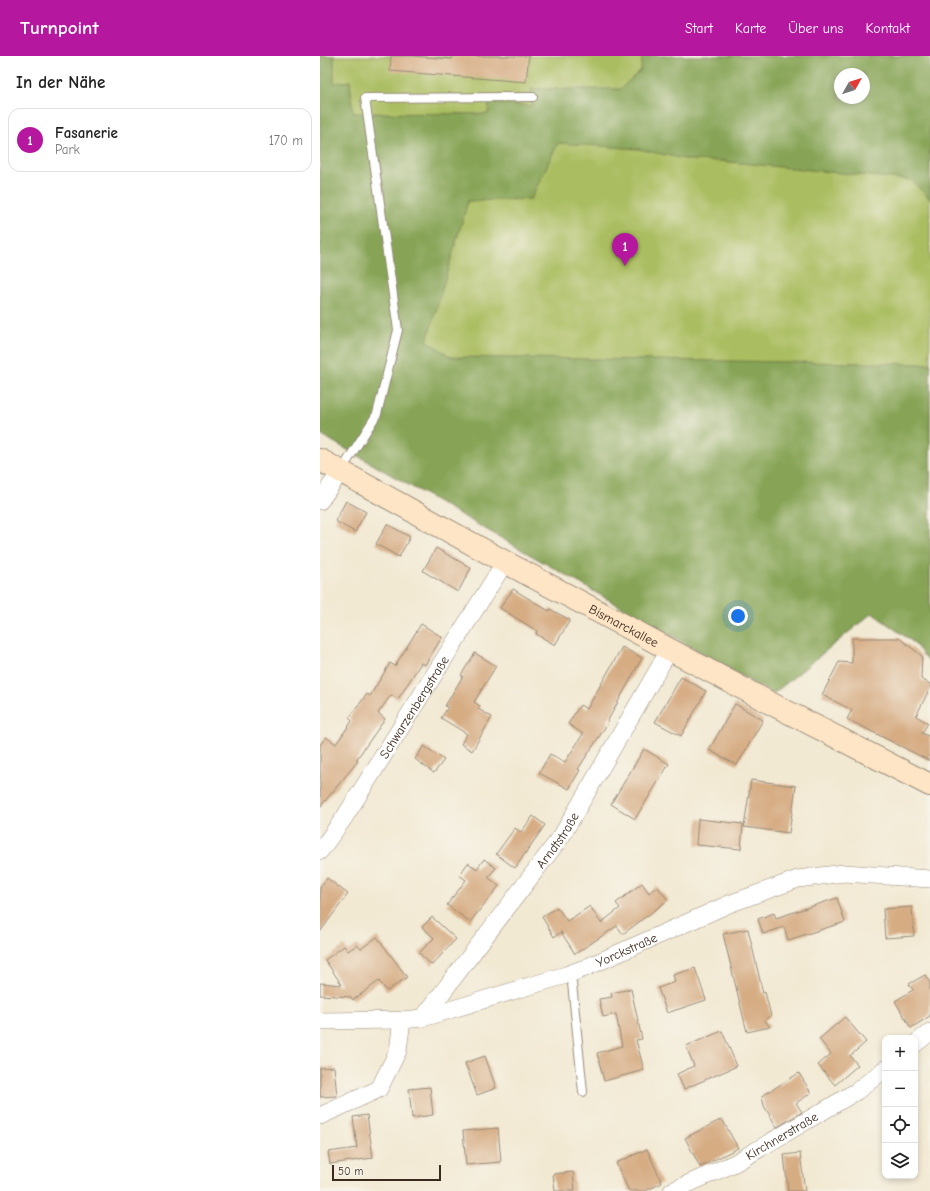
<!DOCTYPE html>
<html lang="de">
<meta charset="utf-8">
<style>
:root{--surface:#fff;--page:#f2f2f2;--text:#222;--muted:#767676;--line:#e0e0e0;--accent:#b5179e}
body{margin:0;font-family:"Comic Neue",sans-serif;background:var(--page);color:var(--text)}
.controls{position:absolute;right:12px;bottom:12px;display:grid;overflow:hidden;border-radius:8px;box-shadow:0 2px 6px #0003}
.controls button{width:36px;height:36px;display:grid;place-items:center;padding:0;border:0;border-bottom:1px solid var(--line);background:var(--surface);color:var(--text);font:20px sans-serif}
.compass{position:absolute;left:514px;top:12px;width:36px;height:36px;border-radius:50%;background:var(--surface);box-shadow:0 2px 6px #0003;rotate:51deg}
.scale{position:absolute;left:12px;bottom:10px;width:109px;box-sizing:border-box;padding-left:4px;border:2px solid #3b2a1e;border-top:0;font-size:11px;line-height:14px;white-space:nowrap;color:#3b2a1e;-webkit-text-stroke:3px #f7f3e8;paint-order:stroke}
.you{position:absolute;left:418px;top:560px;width:14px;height:14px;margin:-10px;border:3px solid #fff;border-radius:50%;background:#1a73e8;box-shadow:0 0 0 6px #1a73e833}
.badge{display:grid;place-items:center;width:26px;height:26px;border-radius:50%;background:var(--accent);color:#fff;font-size:13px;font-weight:700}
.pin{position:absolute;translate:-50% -33px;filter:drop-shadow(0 1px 2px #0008)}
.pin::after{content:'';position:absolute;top:21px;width:14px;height:12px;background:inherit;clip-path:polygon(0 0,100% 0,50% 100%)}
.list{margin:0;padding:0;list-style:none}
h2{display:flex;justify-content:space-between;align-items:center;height:52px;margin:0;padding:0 16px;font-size:17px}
h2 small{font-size:13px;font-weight:400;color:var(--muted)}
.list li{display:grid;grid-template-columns:26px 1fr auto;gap:12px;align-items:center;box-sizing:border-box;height:64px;margin:0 8px 8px;padding:0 8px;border:1px solid var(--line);border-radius:12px}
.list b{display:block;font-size:15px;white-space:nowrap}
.list p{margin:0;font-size:13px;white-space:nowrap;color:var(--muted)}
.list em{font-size:13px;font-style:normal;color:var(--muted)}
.icon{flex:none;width:22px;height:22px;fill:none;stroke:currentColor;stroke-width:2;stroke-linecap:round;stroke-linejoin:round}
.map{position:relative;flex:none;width:610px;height:1135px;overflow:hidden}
header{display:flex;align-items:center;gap:24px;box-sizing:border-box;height:56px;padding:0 20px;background:var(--accent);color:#fff}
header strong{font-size:19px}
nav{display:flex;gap:22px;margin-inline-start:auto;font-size:14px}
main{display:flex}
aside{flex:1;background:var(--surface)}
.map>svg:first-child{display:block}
</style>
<header>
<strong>Turnpoint</strong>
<nav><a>Start</a><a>Karte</a><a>Über uns</a><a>Kontakt</a></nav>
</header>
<main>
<aside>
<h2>In der Nähe<small></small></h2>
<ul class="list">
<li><span class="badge">1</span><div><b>Fasanerie</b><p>Park</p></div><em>170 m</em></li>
</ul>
</aside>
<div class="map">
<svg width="610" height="1135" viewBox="0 0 610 1135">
<rect width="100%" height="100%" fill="#f7f3e8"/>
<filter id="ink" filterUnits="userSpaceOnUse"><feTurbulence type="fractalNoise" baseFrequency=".025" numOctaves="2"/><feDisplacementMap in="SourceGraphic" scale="8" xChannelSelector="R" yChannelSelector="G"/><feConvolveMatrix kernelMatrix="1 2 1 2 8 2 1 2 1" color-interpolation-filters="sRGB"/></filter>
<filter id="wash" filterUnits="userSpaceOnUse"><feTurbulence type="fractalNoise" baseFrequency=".012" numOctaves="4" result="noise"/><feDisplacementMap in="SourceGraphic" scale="16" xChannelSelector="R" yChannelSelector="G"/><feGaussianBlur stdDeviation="0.9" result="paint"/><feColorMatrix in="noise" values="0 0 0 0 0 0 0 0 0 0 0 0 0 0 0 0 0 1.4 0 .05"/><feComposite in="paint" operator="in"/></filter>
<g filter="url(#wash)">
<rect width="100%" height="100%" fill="#f2e9d3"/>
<path fill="#aabd61" stroke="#727440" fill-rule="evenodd" d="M0 0H610V607L593 586 552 557 453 638 0 378ZM520 18H544V42H520Z"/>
<path fill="#87a457" stroke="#61673a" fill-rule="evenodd" d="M0 0H14V27L30 25 33 57 168 58 169 47 212 50 211 33H300L321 14 322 0H610V143L591 124 400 105 369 104 319 93 238 87 211 143 148 145 107 285 131 301 610 308V607L593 586 552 557 453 638 0 378ZM520 18H544V42H520Z"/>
<g id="blocks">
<g fill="#d6ac83">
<path d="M71 0H92L132 3V0H209L206 26 70 15Z"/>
<path d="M26 445 46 456 35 476 15 465Z"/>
<path d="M67 468 90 481 79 501 56 488Z"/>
<path d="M116 492 151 512 138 536 103 515Z"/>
<path d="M193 533 229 555 230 553 250 564 235 589 216 578 217 575 180 552Z"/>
<path d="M101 568 122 581 105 609 101 607 78 643 71 639 58 657 65 663 36 704 38 705 0 751V689L6 681 16 688 32 665 29 662 47 638 50 640 70 607 75 610Z"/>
<path d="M532 582H579L602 600 601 623 610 628V632L596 660 608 667 602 677 610 681V705L527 663 532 654 502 639 519 606 532 607Z"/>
<path d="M302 591 322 602 287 666 288 667 258 713 260 714 249 733 219 717 230 698 245 706 263 678 248 668 260 649 267 653Z"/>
<path d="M155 597 176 610 154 646 160 650 158 653 172 661 152 695 141 688 147 678 121 662 128 651 125 650 143 620 141 619Z"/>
<path d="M361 621 386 635 361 680 335 666Z"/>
<path d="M415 648 443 664 417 709 389 694Z"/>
<path d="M104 690 124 704 114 717 95 703Z"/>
<path d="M324 693 349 708 315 763 291 748Z"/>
<path d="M431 724 476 730 469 777 424 771Z"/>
<path d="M213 760 225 769 195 812 176 798 195 772 201 776Z"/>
<path d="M378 763 423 768 421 793 376 789Z"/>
<path d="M164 803 176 812 168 821 179 830 150 866 127 849 146 824 139 819 148 807 157 813Z"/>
<path d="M7 822 28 838 0 876V831Z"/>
<path d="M322 827 329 837 337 830 348 844 303 878 297 870 255 898 241 876 234 881 222 861 237 851 247 865 270 850 281 867 300 852 296 847Z"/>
<path d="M517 842 525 866 468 884 464 871 443 878 438 863 454 857 456 862Z"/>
<path d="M592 851 594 880 565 882 563 853Z"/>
<path d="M112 861 136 883 112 909 99 897 114 882 102 871Z"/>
<path d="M428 873 443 937 445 936 451 960 445 964 450 971 427 976 403 878Z"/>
<path d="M57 881 87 921 67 935 59 925 33 944 31 941 0 939V927L22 929 5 904 24 890 28 895 37 889 41 893Z"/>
<path d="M375 912 386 944 347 957 338 932 355 926 353 919Z"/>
<path d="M605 919 610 927V960L591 972 575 945 593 934 589 928Z"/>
<path d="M311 933 322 983 316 984 324 1014 284 1025 277 997 302 990 296 958 283 961 279 943 292 941 291 937Z"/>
<path d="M525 961 546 986 530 1000 538 1009 515 1029 498 1009 511 998 499 983Z"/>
<path d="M402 975 417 1010 364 1033 357 1018 374 1010 366 990Z"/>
<path d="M165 1000 176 1032 157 1039 145 1007Z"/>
<path d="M14 1011 17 1040 0 1041V1012Z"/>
<path d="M479 1017 491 1037 476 1047 482 1056 457 1071 444 1050 442 1040Z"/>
<path d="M110 1031 113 1059 92 1062 89 1033Z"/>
<path d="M47 1059 53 1102 10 1108 8 1096 37 1092 33 1061Z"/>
<path d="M402 1063 418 1092 380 1111 365 1082Z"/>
<path d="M178 1072 181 1106 146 1109 143 1075Z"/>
<path d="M327 1093 342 1127 325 1135H309L296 1107Z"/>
<path d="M480 1097 485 1135H468L464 1099Z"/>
<path d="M253 1116 255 1135H235L233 1118Z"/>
</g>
</g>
</g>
<g filter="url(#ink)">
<use href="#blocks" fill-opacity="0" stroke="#968a78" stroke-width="1"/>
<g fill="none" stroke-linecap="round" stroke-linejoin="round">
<defs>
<g id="lane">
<path d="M21 415 57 358 78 274 45 42 213 41"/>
<path d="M251 917 263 1036"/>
</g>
<g id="street">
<path d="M0 445 21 415"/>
<path id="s1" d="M0 795 24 762 185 506"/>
<path id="s2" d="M103 962 241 781 350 593"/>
<path id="s3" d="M0 965 82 964 103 962 246 919 265 912 409 848 478 823 524 817 610 823"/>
<path d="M595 988 610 976"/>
<path d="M0 1060 59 1033 78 995 82 964"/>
<path id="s4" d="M352 1135 415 1107 537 1035 565 1013"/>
</g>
<g id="secondary">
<path id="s5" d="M0 404 185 506 452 648 610 729"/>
</g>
</defs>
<use href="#lane" stroke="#968a78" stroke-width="10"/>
<use href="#street" stroke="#968a78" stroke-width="18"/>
<use href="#secondary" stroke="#968a78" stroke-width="24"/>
<use href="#lane" stroke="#fff" stroke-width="8"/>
<use href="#street" stroke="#fff" stroke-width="17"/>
<use href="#secondary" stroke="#fde5c5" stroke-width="22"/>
</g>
</g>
<g text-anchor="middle" stroke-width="4" stroke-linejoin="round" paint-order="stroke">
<g font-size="13" fill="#3b2a1e" stroke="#f7f3e8">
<text dy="5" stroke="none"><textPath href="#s5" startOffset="346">Bismarckallee</textPath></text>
<text dy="5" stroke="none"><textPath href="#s1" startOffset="172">Schwarzenbergstraße</textPath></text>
<text dy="5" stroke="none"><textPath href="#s2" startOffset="223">Arndtstraße</textPath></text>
<text dy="5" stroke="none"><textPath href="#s3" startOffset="318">Yorckstraße</textPath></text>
<text dy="5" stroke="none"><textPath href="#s4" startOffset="123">Kirchnerstraße</textPath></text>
</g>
</g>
</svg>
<div class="controls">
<button>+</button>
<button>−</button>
<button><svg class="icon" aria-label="locate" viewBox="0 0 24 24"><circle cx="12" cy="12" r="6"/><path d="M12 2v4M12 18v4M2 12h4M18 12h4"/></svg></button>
<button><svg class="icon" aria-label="layers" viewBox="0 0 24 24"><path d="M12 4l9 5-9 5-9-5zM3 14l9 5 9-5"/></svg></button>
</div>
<svg class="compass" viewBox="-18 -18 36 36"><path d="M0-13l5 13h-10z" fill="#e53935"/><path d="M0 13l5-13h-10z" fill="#767676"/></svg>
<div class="scale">50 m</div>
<div class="you"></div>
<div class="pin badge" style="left:305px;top:210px">1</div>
</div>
</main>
